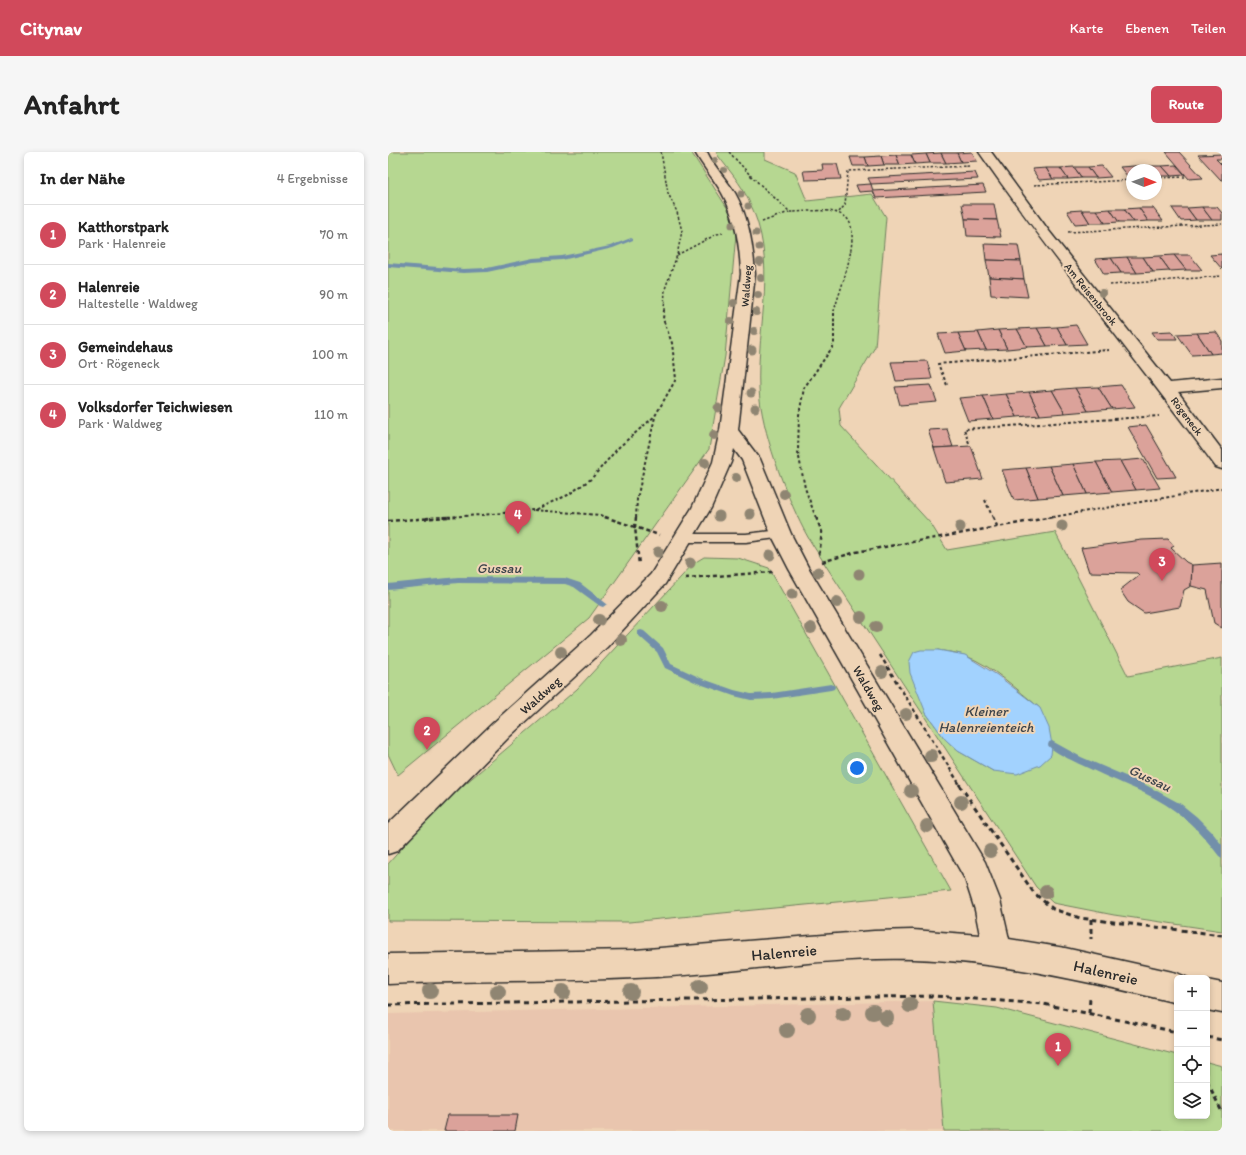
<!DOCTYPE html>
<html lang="de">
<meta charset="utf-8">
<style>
:root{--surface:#fff;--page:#f6f6f6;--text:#222;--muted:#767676;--line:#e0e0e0;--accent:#d1495b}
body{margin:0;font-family:Itim,sans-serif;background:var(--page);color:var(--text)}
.controls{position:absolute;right:12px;bottom:12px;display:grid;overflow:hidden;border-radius:6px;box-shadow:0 2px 6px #0003}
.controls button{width:36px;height:36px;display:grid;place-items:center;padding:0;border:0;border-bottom:1px solid var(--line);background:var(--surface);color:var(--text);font:20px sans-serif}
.compass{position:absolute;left:738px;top:12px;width:36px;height:36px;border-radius:50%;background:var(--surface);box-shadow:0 2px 6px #0003;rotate:91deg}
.you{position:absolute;left:469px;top:616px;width:14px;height:14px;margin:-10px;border:3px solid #fff;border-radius:50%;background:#1a73e8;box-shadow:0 0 0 6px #1a73e833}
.badge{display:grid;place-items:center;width:26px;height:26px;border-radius:50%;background:var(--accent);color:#fff;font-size:13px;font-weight:700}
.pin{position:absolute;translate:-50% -33px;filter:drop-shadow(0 1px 2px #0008)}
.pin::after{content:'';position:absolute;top:21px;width:14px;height:12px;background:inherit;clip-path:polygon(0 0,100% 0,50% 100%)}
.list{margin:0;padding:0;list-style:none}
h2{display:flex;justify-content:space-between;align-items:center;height:52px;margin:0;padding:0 16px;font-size:17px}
h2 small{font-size:13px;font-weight:400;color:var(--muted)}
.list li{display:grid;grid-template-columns:26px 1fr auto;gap:12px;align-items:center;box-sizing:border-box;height:60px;padding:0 16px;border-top:1px solid var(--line)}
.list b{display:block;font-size:15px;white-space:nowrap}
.list p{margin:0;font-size:13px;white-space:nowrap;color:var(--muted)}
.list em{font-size:13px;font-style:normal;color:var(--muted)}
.icon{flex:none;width:22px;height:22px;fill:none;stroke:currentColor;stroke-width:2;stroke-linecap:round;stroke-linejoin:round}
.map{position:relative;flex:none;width:834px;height:979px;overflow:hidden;border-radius:6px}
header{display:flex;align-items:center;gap:24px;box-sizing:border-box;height:56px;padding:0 20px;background:var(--accent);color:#fff}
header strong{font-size:19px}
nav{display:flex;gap:22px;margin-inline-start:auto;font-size:14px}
.intro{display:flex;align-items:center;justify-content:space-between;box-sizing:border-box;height:96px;padding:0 24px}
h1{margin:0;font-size:28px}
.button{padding:10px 18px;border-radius:6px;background:var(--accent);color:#fff;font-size:14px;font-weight:700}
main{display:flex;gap:24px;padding:0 24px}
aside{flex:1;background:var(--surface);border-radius:6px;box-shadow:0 2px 6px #0003}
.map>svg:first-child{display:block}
</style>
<header>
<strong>Citynav</strong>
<nav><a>Karte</a><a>Ebenen</a><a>Teilen</a></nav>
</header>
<div class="intro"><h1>Anfahrt</h1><a class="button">Route</a></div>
<main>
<aside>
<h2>In der Nähe<small>4 Ergebnisse</small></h2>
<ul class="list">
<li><span class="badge">1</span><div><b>Katthorstpark</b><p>Park · Halenreie</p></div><em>70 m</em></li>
<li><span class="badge">2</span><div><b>Halenreie</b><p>Haltestelle · Waldweg</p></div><em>90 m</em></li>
<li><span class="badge">3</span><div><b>Gemeindehaus</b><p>Ort · Rögeneck</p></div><em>100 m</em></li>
<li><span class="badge">4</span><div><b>Volksdorfer Teichwiesen</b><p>Park · Waldweg</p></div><em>110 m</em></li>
</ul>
</aside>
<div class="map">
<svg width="834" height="979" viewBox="0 0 834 979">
<rect width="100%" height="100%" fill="#efd4b6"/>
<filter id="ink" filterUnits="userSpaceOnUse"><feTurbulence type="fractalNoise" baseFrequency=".025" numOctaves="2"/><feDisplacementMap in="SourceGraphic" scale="8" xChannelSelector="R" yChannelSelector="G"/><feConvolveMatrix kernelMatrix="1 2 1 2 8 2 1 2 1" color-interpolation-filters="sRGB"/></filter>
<g filter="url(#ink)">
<path fill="#e9c5ae" d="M545 849 556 979H0V862Z"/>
<g fill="#b6d791" stroke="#70815e" fill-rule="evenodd">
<path d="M0 0H303L349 71 337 204 321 297 201 466 10 623 0 602Z"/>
<path d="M328 0H377V7L407 20 419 49 484 42 498 65 487 195 451 256 453 274 543 372 559 398 667 380 740 524 834 506V779L726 763 665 751 648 735 438 414C431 402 422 390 416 378 397 341 373 278 371 237 368 172 392 109 360 47 353 32 341 18 331 5ZM550 498C559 500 569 500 578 504 605 514 629 538 652 556L605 619 570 599 557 587 538 561Z"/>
<path d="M316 405 350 406 381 416 563 739 241 770 0 769V712L52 653 189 537 306 411Z"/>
<path d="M545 849 609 856 789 903V964H819V910L834 914V979H556Z"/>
</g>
<path fill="#a2d2fe" stroke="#728faa" d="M533 498H550L577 503 609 523 652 556 661 576 664 593 663 603 652 613 629 622 605 619 570 599 557 587 538 561 522 521 521 510 526 500Z"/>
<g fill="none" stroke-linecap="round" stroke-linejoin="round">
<g fill="#728faa" fill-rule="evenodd">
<path d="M243 86 245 87V88L225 96 174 108 145 110 99 120 75 121 0 115V111L75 117 99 116 145 106 174 104 222 94Z"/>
<path d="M70 425 177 426 192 431 219 452 215 455 212 454 186 435 177 432 70 431 0 438V432Z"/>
<path d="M253 478 256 479 275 496 283 512 315 527 346 538 363 542 384 541 443 532 446 533 447 535 446 537 443 538 384 547 363 548 346 544 309 531 277 516 269 500 250 483 249 481 250 479Z"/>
<path d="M664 589 693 605 756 632 793 652 809 665 824 680 834 693V706L831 704C813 680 794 661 768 647 751 637 665 604 660 593L661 590Z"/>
</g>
</g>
<g fill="#dba29a" stroke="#2b2b2b">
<path d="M584 0 589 9 573 10 569 1Z"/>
<path d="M778 0H791L815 26 801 27Z"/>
<path d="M553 1 558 11H542L538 2Z"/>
<path d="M553 1H569L573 10 558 11Z"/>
<path d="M538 2 542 11 527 12 523 3Z"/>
<path d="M834 2V7H828L834 13V28H833L810 3Z"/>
<path d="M508 3 512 13H496L493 4Z"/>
<path d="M508 3H523L527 12 512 13Z"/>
<path d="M493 4 496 13 480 14 477 5Z"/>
<path d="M462 5H477L480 14H465Z"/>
<path d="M434 12H449L453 27 417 28 415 19 435 18Z"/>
<path d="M788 13 797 23 783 24 774 14Z"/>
<path d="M714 14 723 25 708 26 700 15Z"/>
<path d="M746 14 749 18H744V25H740L732 15Z"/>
<path d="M746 14H760L763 18H749Z"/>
<path d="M760 14H774L783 24H768V18H763Z"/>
<path d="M686 15 694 26 680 27 672 16Z"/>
<path d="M686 15H700L708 26H694Z"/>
<path d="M658 16 665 27 651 28 644 17Z"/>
<path d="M658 16H672L680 27H665Z"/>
<path d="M587 20 590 27 483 32 480 26Z"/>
<path d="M483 32 485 39 471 40 468 33Z"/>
<path d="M595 33 598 40 488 46 485 39Z"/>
<path d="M574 52H606L609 68 577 67Z"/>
<path d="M814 55 824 68H808L799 56Z"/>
<path d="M814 55H829L834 61V68H824Z"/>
<path d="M751 56H765L775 69H760Z"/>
<path d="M751 56 760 69 746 70 736 57Z"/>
<path d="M784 56H799L808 68 793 69Z"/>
<path d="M722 57 731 70 717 71 708 58Z"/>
<path d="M722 57H736L746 70H731Z"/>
<path d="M694 58 702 71 687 72 679 59Z"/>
<path d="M694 58H708L717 71H702Z"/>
<path d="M577 67 609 68 613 85 579 84Z"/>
<path d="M596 92 630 93 633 109 598 108Z"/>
<path d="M834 102V117L822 103Z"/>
<path d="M786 103H802L814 118H798Z"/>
<path d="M786 103 798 118 782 119 771 104Z"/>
<path d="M771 104 782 119 765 120 755 105Z"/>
<path d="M739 105 749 121H733L723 106Z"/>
<path d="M739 105H755L765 120 749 121Z"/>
<path d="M723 106 733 121 716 122 707 107Z"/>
<path d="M598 108 633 109 636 127 601 125Z"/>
<path d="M601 125 636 127 640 145 603 143Z"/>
<path d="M688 173 699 192 679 193 669 175Z"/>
<path d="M669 175 679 193 659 194 649 176Z"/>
<path d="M649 176 659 194 639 195 629 177Z"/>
<path d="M629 177 639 195 619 197 610 178Z"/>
<path d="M610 178 619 197 598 198 590 180Z"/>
<path d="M784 179 789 187H769L764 180Z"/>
<path d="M590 180 598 198 578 199 570 181Z"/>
<path d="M828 180 834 189V201L823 202 809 181Z"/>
<path d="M570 181 578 199 557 201 550 182Z"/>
<path d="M809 181 823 202 804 203 789 182Z"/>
<path d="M539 209 544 227 508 229 503 210Z"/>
<path d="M543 233 549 250 512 253 507 235Z"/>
<path d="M733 233 747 255 724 257 710 235Z"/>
<path d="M710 235 724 257 700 259 687 236Z"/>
<path d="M687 236 700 259 677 261 664 238Z"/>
<path d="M664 238 677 261 652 263 641 240Z"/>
<path d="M641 240 652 263 629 265 618 242Z"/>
<path d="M618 242 629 265 605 267 595 244Z"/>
<path d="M595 244 605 267 580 269 571 246Z"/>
<path d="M758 273 788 325 769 326 740 275Z"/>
<path d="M559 277 565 295 546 296 540 278Z"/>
<path d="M583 294 595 327 557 330 546 296Z"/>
<path d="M755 307 772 336 748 338 732 309Z"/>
<path d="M732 309 748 338 724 340 708 310Z"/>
<path d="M708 310 724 340 699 342 685 312Z"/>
<path d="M685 312 699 342 675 344 661 314Z"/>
<path d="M661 314 675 344 650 346 638 316Z"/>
<path d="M638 316 650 346 626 348 614 318Z"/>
<path d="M780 387 786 394 783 396 798 410 804 413 803 434 796 438 792 455 756 461 740 450 732 438 751 423 749 421 701 420 693 396 754 388Z"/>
<path d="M834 411V476L826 471 819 438 803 434 804 413Z"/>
<path d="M60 963H130L127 979H56Z"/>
</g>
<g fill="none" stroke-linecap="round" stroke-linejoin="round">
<defs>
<path id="lane" d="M393 378 397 379 399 382 397 385 358 390H296L292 389 290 386 292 383 296 382H358Z"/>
<path id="street" d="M591 0H603L661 79 782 231 834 226V236L790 240 834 298V317L828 315C750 209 666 108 591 0Z"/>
<g id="secondary">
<path d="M307 0H319C326 15 338 27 347 41 361 66 365 94 367 122L350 278 372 307 403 382 420 415 597 710 612 748 621 787 677 796 789 821 800 826H789V851C702 830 615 810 526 807 433 804 340 823 247 826 165 830 82 828 0 832V802L247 798 486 779 525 778 592 783 587 758 577 727 401 417 383 382 354 308 346 297 343 310 323 356 277 432 219 495 121 585 9 699 0 702V672L105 571 203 483 263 422 304 356 325 310 332 278 353 122C352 94 348 66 334 41 326 27 315 15 307 0Z"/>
<path d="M819 828 834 831V861L819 858Z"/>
</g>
</defs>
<use href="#lane" stroke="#2b2b2b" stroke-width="3"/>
<use href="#street" stroke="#2b2b2b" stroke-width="3"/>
<use href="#secondary" stroke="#2b2b2b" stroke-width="3"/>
<g stroke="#2b2b2b" stroke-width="1.5" stroke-dasharray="2.5 2" stroke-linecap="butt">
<path d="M273 0 280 41 289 60 294 79 289 103 277 137 276 159"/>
<path d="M341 0 364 25 402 60C419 60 441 55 456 64 477 76 451 140 446 159"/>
<path d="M768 26 797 25"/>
<path d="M646 33 744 28"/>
<path d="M451 60 457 53 460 19 583 14"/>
<path d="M374 70 401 60"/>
<path d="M680 80 834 72"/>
<path d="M289 103 329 82 335 81"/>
<path d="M722 133 834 124"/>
</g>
<g stroke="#2b2b2b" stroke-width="2" stroke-dasharray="3 2.5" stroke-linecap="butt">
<path d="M559 233 550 212 721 198"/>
<path d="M581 291 576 277 771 264"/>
<path d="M597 348 605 366"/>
<path d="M146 358 212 363 219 366"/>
<path d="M38 366 94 363 146 358 180 343 203 327 231 295 267 264 288 227 284 191 275 167 276 158"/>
<path d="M248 366 249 347 267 265"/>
<path d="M428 366 417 336 410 300 411 263 416 236 446 193V158"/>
<path d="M659 366 834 336"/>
</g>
<g stroke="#2b2b2b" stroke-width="2.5" stroke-dasharray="4 3" stroke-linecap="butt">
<path d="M217 365 247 375 251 413"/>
<path d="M248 365 247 375 271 383"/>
<path d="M428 365 434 380 431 404"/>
<path d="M605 365 609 374"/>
<path d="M0 369 60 365"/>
<path d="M434 410 468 400 665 365"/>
<path d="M297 426 386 420"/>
<path d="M492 503 572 633"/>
</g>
<g stroke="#2b2b2b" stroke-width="3" stroke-dasharray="5 4" stroke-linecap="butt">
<path d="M571 632 646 741 665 757 692 766 834 783"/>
<path d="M703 767V787"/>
<path d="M0 853 547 844 655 852 789 880"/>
<path d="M701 861 702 846"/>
<path d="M819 885 834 888"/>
<path d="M819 929 834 960"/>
</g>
<use href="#lane" fill="#efd4b6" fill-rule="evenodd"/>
<use href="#street" fill="#efd4b6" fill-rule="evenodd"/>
<use href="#secondary" fill="#efd4b6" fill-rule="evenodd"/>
</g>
<g fill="#8f8572">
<circle cx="327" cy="8" r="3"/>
<circle cx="336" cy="18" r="3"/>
<circle cx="353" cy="42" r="3.5"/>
<circle cx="360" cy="54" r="3.5"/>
<circle cx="344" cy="73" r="3.5"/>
<circle cx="368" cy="81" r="3.5"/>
<circle cx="371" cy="95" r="3.5"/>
<circle cx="372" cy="110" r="4"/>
<circle cx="373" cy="126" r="4"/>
<circle cx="714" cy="141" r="4"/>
<circle cx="370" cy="143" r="4"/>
<circle cx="346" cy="151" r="4"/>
<circle cx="368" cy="160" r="4"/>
<circle cx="343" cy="169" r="4"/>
<circle cx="366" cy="179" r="4"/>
<circle cx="364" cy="198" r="4.5"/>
<circle cx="363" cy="241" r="4.5"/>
<circle cx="330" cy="256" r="4.5"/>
<circle cx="367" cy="256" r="4.5"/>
<circle cx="326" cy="283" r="5"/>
<circle cx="317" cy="311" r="5"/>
<circle cx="348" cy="326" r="5"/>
<circle cx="396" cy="342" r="5"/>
<circle cx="362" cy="362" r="5.5"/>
<circle cx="331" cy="364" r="5.5"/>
<circle cx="674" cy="374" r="5.5"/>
<circle cx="572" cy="375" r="5.5"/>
<circle cx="270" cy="400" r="5.5"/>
<circle cx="382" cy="403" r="5.5"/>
<circle cx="302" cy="411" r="5.5"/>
<circle cx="430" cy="420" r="5.5"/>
<circle cx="471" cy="422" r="5.5"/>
<circle cx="404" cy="442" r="5.5"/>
<circle cx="449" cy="450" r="6"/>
<circle cx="274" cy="454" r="6"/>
<circle cx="473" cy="465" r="6"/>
<circle cx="211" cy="468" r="6"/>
<circle cx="488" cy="475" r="6"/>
<circle cx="423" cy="476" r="6"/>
<circle cx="233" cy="488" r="6"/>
<circle cx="173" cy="500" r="6"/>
<circle cx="494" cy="520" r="6"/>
<circle cx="518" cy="562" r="6"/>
<circle cx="543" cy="604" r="7"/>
<circle cx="523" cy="639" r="7"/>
<circle cx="573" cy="650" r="7"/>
<circle cx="539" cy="674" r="7"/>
<circle cx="602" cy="699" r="7"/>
<circle cx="658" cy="740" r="7"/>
<circle cx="312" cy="835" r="8"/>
<circle cx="42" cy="839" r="8"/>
<circle cx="110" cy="840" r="8"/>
<circle cx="175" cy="840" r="8"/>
<circle cx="243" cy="840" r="8"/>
<circle cx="522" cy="853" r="8"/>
<circle cx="485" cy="860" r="8"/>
<circle cx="455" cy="862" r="8"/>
<circle cx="420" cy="863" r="8"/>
<circle cx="498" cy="866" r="8"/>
<circle cx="399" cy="878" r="8"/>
</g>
</g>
<g text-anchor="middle" stroke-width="4" stroke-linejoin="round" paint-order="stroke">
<g font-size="11" fill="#2b2b2b" stroke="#efd4b6">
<text transform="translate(358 134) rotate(-86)" y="4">Waldweg</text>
<text transform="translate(703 142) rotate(51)" y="4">Am Reisenbrook</text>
<text transform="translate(799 264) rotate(53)" y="4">Rögeneck</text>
</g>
<g font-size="13" fill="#2b2b2b" stroke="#efd4b6">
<text transform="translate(481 536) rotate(60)" y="5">Waldweg</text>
<text transform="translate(152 543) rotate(-42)" y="5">Waldweg</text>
</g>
<g font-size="14" font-style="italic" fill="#3d444b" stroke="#efd4b6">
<text x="111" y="421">Gussau</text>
<text x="598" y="564">Kleiner<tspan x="598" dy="16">Halenreienteich</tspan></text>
<text transform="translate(762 626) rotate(25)" y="5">Gussau</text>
</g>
<g font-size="16" fill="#2b2b2b" stroke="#efd4b6">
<text transform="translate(396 800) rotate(-5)" y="6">Halenreie</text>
<text transform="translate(718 820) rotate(13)" y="6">Halenreie</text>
</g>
</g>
</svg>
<div class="controls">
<button>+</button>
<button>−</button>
<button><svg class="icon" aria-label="locate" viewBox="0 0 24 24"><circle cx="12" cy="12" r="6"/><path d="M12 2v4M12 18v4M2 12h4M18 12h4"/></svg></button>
<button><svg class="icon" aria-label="layers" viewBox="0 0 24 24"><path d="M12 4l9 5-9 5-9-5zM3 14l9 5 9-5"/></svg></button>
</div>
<svg class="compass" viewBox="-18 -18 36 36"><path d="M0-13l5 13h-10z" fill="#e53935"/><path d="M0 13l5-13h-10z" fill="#767676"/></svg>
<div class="you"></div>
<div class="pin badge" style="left:670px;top:914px">1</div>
<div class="pin badge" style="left:39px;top:598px">2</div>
<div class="pin badge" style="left:774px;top:429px">3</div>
<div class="pin badge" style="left:130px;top:382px">4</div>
</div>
</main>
